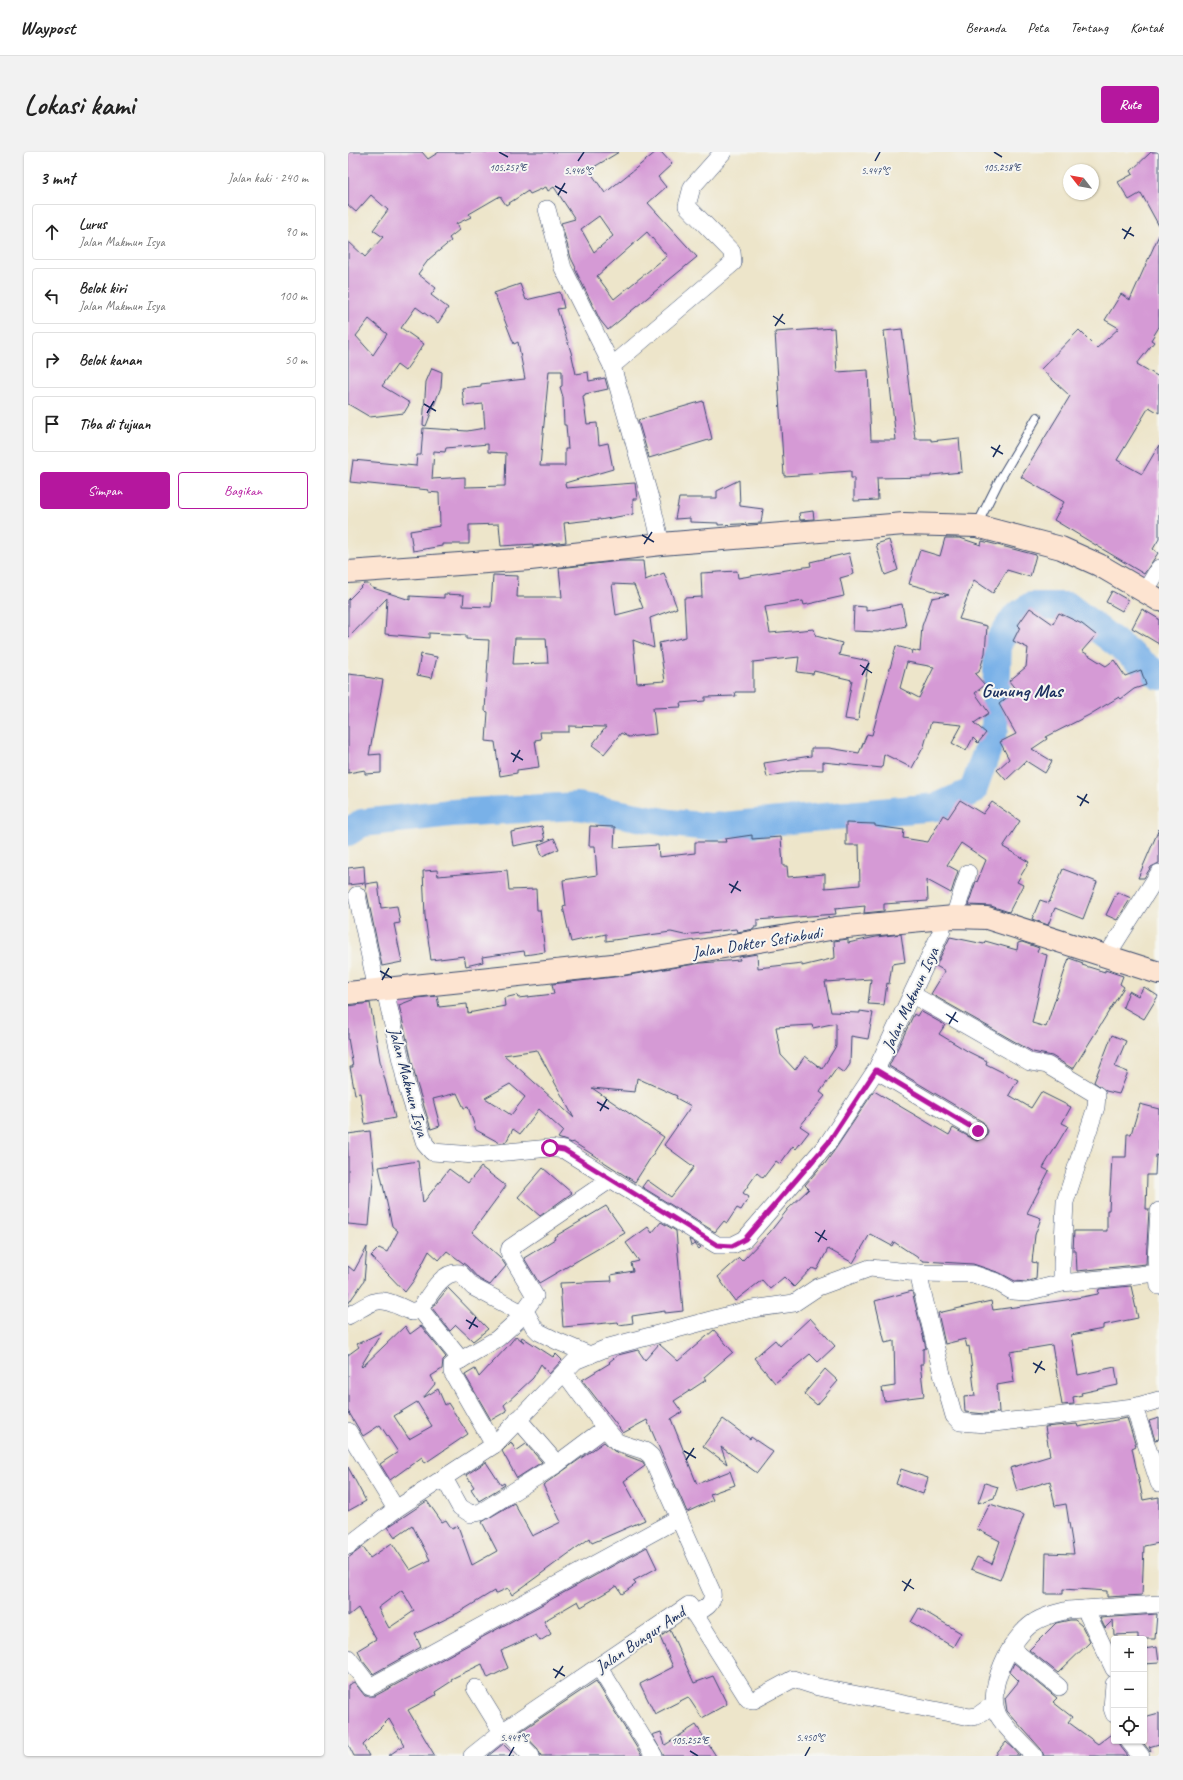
<!DOCTYPE html>
<html lang="id">
<meta charset="utf-8">
<style>
:root{--surface:#fff;--page:#f2f2f2;--text:#222;--muted:#767676;--line:#e0e0e0;--accent:#b5179e}
body{margin:0;font-family:Caveat,sans-serif;background:var(--page);color:var(--text)}
.controls{position:absolute;right:12px;bottom:12px;display:grid;overflow:hidden;border-radius:4px;box-shadow:0 1px 3px #0004}
.controls button{width:36px;height:36px;display:grid;place-items:center;padding:0;border:0;border-bottom:1px solid var(--line);background:var(--surface);color:var(--text);font:20px sans-serif}
.compass{position:absolute;left:715px;top:12px;width:36px;height:36px;border-radius:50%;background:var(--surface);box-shadow:0 1px 3px #0004;rotate:301deg}
.stop{position:absolute;width:12px;height:12px;margin:-9px;border:3px solid #b5179e;border-radius:50%;background:#fff}
.stop.end{background:#b5179e;border-color:#fff;box-shadow:0 1px 4px #0008}
.list{margin:0;padding:0;list-style:none}
h2{display:flex;justify-content:space-between;align-items:center;height:52px;margin:0;padding:0 16px;font-size:17px}
h2 small{font-size:13px;font-weight:400;color:var(--muted)}
.list li{display:grid;grid-template-columns:26px 1fr auto;gap:12px;align-items:center;box-sizing:border-box;height:56px;margin:0 8px 8px;padding:0 8px;border:1px solid var(--line);border-radius:4px}
.list b{display:block;font-size:15px;white-space:nowrap}
.list p{margin:0;font-size:13px;white-space:nowrap;color:var(--muted)}
.list em{font-size:13px;font-style:normal;color:var(--muted)}
.actions{display:flex;gap:8px;padding:12px 16px}
.actions a{flex:1;padding:9px 0;border:1px solid var(--accent);border-radius:4px;text-align:center;font-size:14px;color:var(--accent)}
.actions .main{background:var(--accent);color:#fff}
.icon{flex:none;width:22px;height:22px;fill:none;stroke:currentColor;stroke-width:2;stroke-linecap:round;stroke-linejoin:round}
.map{position:relative;flex:none;width:811px;height:1604px;overflow:hidden;border-radius:4px}
header{display:flex;align-items:center;gap:24px;box-sizing:border-box;height:56px;padding:0 20px;background:var(--surface);border-bottom:1px solid var(--line)}
header strong{font-size:19px}
nav{display:flex;gap:22px;margin-inline-start:auto;font-size:14px}
.intro{display:flex;align-items:center;justify-content:space-between;box-sizing:border-box;height:96px;padding:0 24px}
h1{margin:0;font-size:28px}
.button{padding:10px 18px;border-radius:4px;background:var(--accent);color:#fff;font-size:14px;font-weight:700}
main{display:flex;gap:24px;padding:0 24px}
aside{flex:1;background:var(--surface);border-radius:4px;box-shadow:0 1px 3px #0004}
.map>svg:first-child{display:block}
</style>
<header>
<strong>Waypost</strong>
<nav><a>Beranda</a><a>Peta</a><a>Tentang</a><a>Kontak</a></nav>
</header>
<div class="intro"><h1>Lokasi kami</h1><a class="button">Rute</a></div>
<main>
<aside>
<h2>3 mnt<small>Jalan kaki · 240 m</small></h2>
<ul class="list">
<li><svg class="icon" aria-label="ahead" viewBox="0 0 24 24"><path d="M12 20V5M6 11l6-6 6 6"/></svg><div><b>Lurus</b><p>Jalan Makmun Isya</p></div><em>90 m</em></li>
<li><svg class="icon" aria-label="left" viewBox="0 0 24 24"><path d="M17 20v-9H6M10 6l-5 5 5 5"/></svg><div><b>Belok kiri</b><p>Jalan Makmun Isya</p></div><em>100 m</em></li>
<li><svg class="icon" aria-label="right" viewBox="0 0 24 24"><path d="M7 20v-9h11M14 6l5 5-5 5"/></svg><div><b>Belok kanan</b></div><em>50 m</em></li>
<li><svg class="icon" aria-label="arrive" viewBox="0 0 24 24"><path d="M6 21V4h12l-3 4 3 4H6"/></svg><div><b>Tiba di tujuan</b></div></li>
</ul>
<div class="actions"><a class="main">Simpan</a><a>Bagikan</a></div>
</aside>
<div class="map">
<svg width="811" height="1604" viewBox="0 0 811 1604">
<rect width="100%" height="100%" fill="#f6f6f2"/>
<filter id="ink" filterUnits="userSpaceOnUse"><feTurbulence type="fractalNoise" baseFrequency=".025" numOctaves="2"/><feDisplacementMap in="SourceGraphic" scale="8" xChannelSelector="R" yChannelSelector="G"/><feConvolveMatrix kernelMatrix="1 2 1 2 8 2 1 2 1" color-interpolation-filters="sRGB"/></filter>
<filter id="wash" filterUnits="userSpaceOnUse"><feTurbulence type="fractalNoise" baseFrequency=".012" numOctaves="4" result="noise"/><feDisplacementMap in="SourceGraphic" scale="16" xChannelSelector="R" yChannelSelector="G"/><feGaussianBlur stdDeviation="0.9" result="paint"/><feColorMatrix in="noise" values="0 0 0 0 0 0 0 0 0 0 0 0 0 0 0 0 0 1.4 0 .05"/><feComposite in="paint" operator="in"/></filter>
<g filter="url(#wash)">
<rect width="100%" height="100%" fill="#ede5ca"/>
<g fill="none" stroke-linecap="round" stroke-linejoin="round">
<path stroke="#79b1e8" stroke-width="28" d="M0 680 14 671 103 661 230 654 322 671 363 675 588 655 625 639 647 576 650 491 666 466 683 454H720L811 524"/>
</g>
<g id="blocks">
<g fill="#d59ad5" fill-rule="evenodd">
<path d="M0 0H74L80 7 91 0H271L241 18 257 41 308 0H313L324 12 310 25 318 35 300 51 349 105 260 178 252 168 227 117 228 116 223 106 213 71 227 67 206 35 200 39 198 35 182 42 180 39 158 53 152 44 121 62 123 65 108 72 111 78 101 86 103 89 81 107 70 122 88 136 83 143 100 156 90 171 68 155 53 176 76 192 57 219 49 213 34 234 62 251 56 261 22 265 0 252V89L17 105 35 85 25 78 40 58 23 43 8 60 0 53ZM251 64 265 84 246 100 233 77ZM299 80 319 104 266 147 249 124ZM21 167 39 182 25 203 8 184Z"/>
<path d="M803 0H811V74L793 41 781 48 770 30 785 22 783 19Z"/>
<path d="M811 83V175L803 188 806 190 789 212 811 225V261L801 255 769 308 794 322 811 293V387L805 397 810 401 796 422 706 368 716 350 673 325 722 244 693 217 731 178 749 196 771 176 757 168 773 142 782 148Z"/>
<path d="M172 132 178 148 212 140 216 156 209 157 223 200 228 222 240 220 241 229 257 226 260 237 237 242V243L235 244 239 272 249 271 251 293 260 291 265 317 217 331 218 336 287 331 289 347H285V362L252 368V367L216 371 218 390 185 394V392L153 394 151 372 121 373V392H94V394L65 399 62 379 92 374 91 341 80 340 81 338 2 330 5 308 68 314 69 303H73L75 276 119 279 137 276 135 252 116 254 114 236 133 234V232L177 227 170 190 166 192 146 141ZM201 219H214V234L212 235 215 245 216 273H218L220 297H217V314H192ZM140 292V300L158 301 157 334 117 335V325L84 327 86 299 97 300 98 296Z"/>
<path d="M486 176 489 220 520 218 523 288H548L536 179 554 177 567 287H583V289L611 286 614 320 583 323V325L529 326 530 348 506 349V326H503V319L436 324 427 180Z"/>
<path d="M84 216 94 220 93 235 78 274 75 273 78 230Z"/>
<path d="M355 249 364 287 301 306 290 268Z"/>
<path d="M391 328 392 354 415 357 413 371 370 373V371L342 370V366L327 367 331 346H369V339Z"/>
<path d="M465 359 466 367 452 368 451 361Z"/>
<path d="M597 386H612L633 393 634 389 688 403 682 425 659 418 645 441 626 428 611 467 639 474 637 501 631 520 627 522 637 533 627 541 641 561 626 571 638 581 630 591 625 586 618 599 604 591 614 573 583 570 576 594 564 616 536 602 534 616 475 610V618H452L419 625 416 611 463 604V596H481L511 601 519 582 524 583 548 494 563 498 564 502 565 498 572 500 574 474 584 446 601 443 561 432 572 398 592 404ZM559 510 586 515 571 546 552 536Z"/>
<path d="M541 388 550 418 537 423 528 392Z"/>
<path d="M501 401 506 422 492 426 496 444 456 453 455 449 417 455 422 481 466 477 468 484 494 491 491 503 521 509 510 569 497 567 504 528 466 519 465 522 449 520 451 505 405 510V540H387L388 544 357 545V549L332 551 333 555 305 556 308 582 280 585 273 581 256 602 244 593 258 575 221 574V580H192L193 587 187 588 191 615 169 618V621L152 624 147 590 138 589 140 560 137 559 141 488 118 487V483L81 481V486L37 482 39 446 0 486V448L16 432H20L25 436 62 448V444L96 446V442L116 443 115 454 143 455 145 423 170 424 169 445H214L211 416 272 409H295L297 428 316 421 329 456 302 466 306 496 285 488 289 531 317 529 311 491 338 485 336 446 354 445 353 421 389 419 390 426 463 414 462 410ZM264 432 286 433 295 456 268 463ZM167 486H198L200 511 165 512Z"/>
<path d="M764 439 780 448 774 459 758 450Z"/>
<path d="M554 452 558 474 530 480 505 479 506 454 518 455V459Z"/>
<path d="M682 456 705 472 711 461 734 472 748 483 734 499 758 514 766 508 777 524 793 518 798 533 786 537 773 547 771 545 741 563 698 585 699 587 684 597 704 609 697 621 678 609 658 628 649 618 661 607 652 590 668 582 651 552 668 538 661 529 678 515 680 496 665 489 672 475 670 473Z"/>
<path d="M794 457 811 467V492L784 476Z"/>
<path d="M73 502 89 505 84 526 69 523Z"/>
<path d="M0 522 18 524V525L35 528 21 603 33 602V621L17 622V618L0 621Z"/>
<path d="M612 648 635 662 644 650 672 669 655 695 681 710 669 730 675 733 661 760 643 754 620 753 628 729 629 730 638 708 613 691 599 713 610 719 603 741 579 728 580 749 536 752V759L516 761 517 754 487 757 488 762 409 768V775H406V777L389 780 388 777 336 783 323 780 258 789V782L223 790 215 755 218 754 215 728 249 723 247 694H241L242 674 267 675 266 696 310 693 311 705 347 701V690H378L377 687 404 683V687L433 685 435 714H439L440 725 477 722V736L512 733 511 693H498V671L527 672V674L556 678 555 686 580 690 595 663 600 666Z"/>
<path d="M194 674 197 688 165 694 163 680Z"/>
<path d="M811 677V711L803 715 796 726H790Z"/>
<path d="M206 686 211 697 194 704 190 693Z"/>
<path d="M16 714 17 731 0 733V716Z"/>
<path d="M715 717 749 730 735 767 707 756 700 773 684 767 692 748 701 751Z"/>
<path d="M89 718 90 724 159 718 161 738 188 737 189 758H192L197 800 177 803 176 799 134 805 135 810 118 814 116 804 83 808 77 764 75 719Z"/>
<path d="M30 730 33 756 49 754 52 771 46 772 54 810 34 814 17 732Z"/>
<path d="M769 740 783 746 769 768 758 763Z"/>
<path d="M553 782 557 810 544 812 541 832 539 831 536 853 520 852 523 827 477 830 483 860 512 861V859L525 861 520 887 503 884 502 912 496 921 489 916 472 940 477 944 452 974 461 980 448 997 445 994 432 1012 428 1009 415 1026 409 1021 395 1041 401 1045 393 1058 389 1056 379 1071 376 1069 367 1080 294 1035 299 1028 323 1045 346 1015 316 993 343 954 328 946 329 944 289 926 287 940 244 936 316 985 287 1030 225 990 224 991 210 986 215 979 191 957 172 982 165 977 158 990 152 991 128 978 120 955 116 956 109 941 85 947 92 974 83 977 69 932 51 853 69 846 89 844 91 855 119 852 120 861 157 854 156 846 169 843 170 846 206 842 204 832 275 824 353 811 392 808 391 805 409 802 410 816 454 811V814L487 806 486 789 500 787V791L528 785ZM488 871V894L474 917 457 904 447 918 433 903 428 875 464 873 465 876ZM189 898 226 966 156 903ZM162 932 177 945 163 963 137 946Z"/>
<path d="M602 785 636 792 637 789 669 798 670 791 674 790 691 796 689 800 699 803 684 871 698 875 721 806 735 811 734 813 757 820V818L775 824 772 832 776 835 725 917 704 904 685 900 583 842 597 819 588 814Z"/>
<path d="M796 835 810 844 796 867 775 855 781 839 790 844Z"/>
<path d="M22 851 32 909 41 943H42L47 966 17 972 12 941 7 942 2 915H5L0 886V854Z"/>
<path d="M572 859 597 873 591 882 621 900 639 909 638 912 670 928 661 943 683 956 693 940 723 955 714 971 720 974 695 1016 701 1019 679 1061 693 1066 687 1083 684 1110 689 1111 688 1127 678 1130 667 1129 652 1121 625 1112 575 1109 546 1090 544 1094 522 1082 505 1111 480 1097 469 1118 464 1116 446 1135 436 1125 422 1137 414 1128 387 1149 370 1125 391 1106 394 1109 422 1080 440 1057 461 1037 457 1033 475 1012 476 1013 488 996 526 939 601 983 605 976 629 989 638 984 640 979 635 970 541 914 566 862 569 864Z"/>
<path d="M764 883 778 889 767 915 780 920 771 942 758 939 746 930Z"/>
<path d="M792 952 811 957V1004L808 1003 807 1023H799L798 1057H801L798 1112 729 1119 728 1099H725L726 1079H759V1058H761L764 1005H778L779 982H783Z"/>
<path d="M22 979 26 1017 21 1074 0 1072V982Z"/>
<path d="M70 1009 75 1051 101 1017 120 1031 133 1015 158 1034 124 1080 152 1105 158 1114 142 1133 131 1127 119 1114 99 1099 91 1108 81 1099 66 1128 57 1140 23 1104 31 1096 39 1100 50 1079 44 1074 31 1015Z"/>
<path d="M195 1016 224 1041 192 1064 170 1045Z"/>
<path d="M258 1054 277 1081 191 1131 176 1106 207 1087 206 1085Z"/>
<path d="M313 1070 328 1079 335 1159 317 1161V1159L284 1164 285 1171 271 1173 270 1170 215 1175 212 1131 264 1129 263 1123 285 1119 283 1111 291 1109 278 1091 300 1075 304 1081Z"/>
<path d="M341 1087 353 1095 351 1097 347 1092 343 1094Z"/>
<path d="M19 1095 16 1129 0 1152V1114L6 1119Z"/>
<path d="M783 1134 790 1166 755 1173V1177L723 1183 730 1223 767 1215 770 1233 733 1241 734 1243 725 1245 726 1252 714 1253 704 1193 662 1200 666 1230 649 1233 651 1260 637 1262 617 1260 616 1245 627 1244 621 1194 619 1195 617 1187 597 1192 590 1161 643 1149 645 1158 718 1148 750 1142 751 1137Z"/>
<path d="M100 1136 140 1177 125 1189 108 1173 102 1179 84 1156Z"/>
<path d="M564 1139 578 1196 575 1197V1212H572L576 1244 536 1249 534 1236 547 1234 546 1189 537 1191 527 1149Z"/>
<path d="M462 1166 487 1194 470 1210 462 1202 427 1231 406 1206 427 1188 432 1194Z"/>
<path d="M57 1174 62 1182 73 1174 98 1205 95 1208 94 1217 83 1224 87 1232 75 1246 90 1237 97 1253 100 1251 120 1282 77 1311 74 1305 42 1328 32 1312 50 1300 32 1273 15 1284 0 1259V1203L11 1195 9 1192 34 1180 13 1214 14 1215ZM69 1250 84 1274 61 1287 46 1264Z"/>
<path d="M366 1178 385 1200 356 1225 358 1228 326 1249 334 1260 323 1267 349 1332 382 1319 387 1333 362 1342 365 1348 339 1360 299 1268 275 1281 234 1228 262 1211 261 1210 270 1203 290 1198 297 1208 311 1192 330 1209Z"/>
<path d="M168 1184 177 1191 173 1187 174 1185 205 1205 208 1202 214 1208 201 1222 193 1212 185 1226 156 1253 159 1259 143 1268 117 1223 127 1217 131 1225 159 1195Z"/>
<path d="M477 1217 490 1229 469 1253 456 1242Z"/>
<path d="M779 1266 788 1294 784 1296 795 1348 811 1345V1391L796 1394 794 1443 759 1445V1439L730 1437V1438L715 1437V1442H697L698 1401 726 1402 718 1352 707 1354 702 1329 669 1339 662 1316 702 1304 697 1275 729 1272 730 1275Z"/>
<path d="M811 1266V1287L807 1288 801 1269Z"/>
<path d="M375 1267 402 1287 403 1285 425 1300 409 1321 373 1295 379 1312 355 1294Z"/>
<path d="M163 1290 168 1299 178 1292 194 1310 169 1326 154 1299Z"/>
<path d="M256 1290 266 1299 295 1310 297 1314 276 1329 297 1368 244 1391 242 1386 164 1443 160 1436 147 1442 146 1439 110 1461 67 1482 73 1495 25 1522 14 1508 10 1498 28 1487 10 1456 0 1464V1406L15 1395 22 1406 44 1391 62 1418 82 1408 64 1373 47 1385 40 1375 79 1349 94 1370 98 1368 104 1377 110 1374 124 1413 149 1399 134 1370 166 1351 184 1384 213 1370 195 1333ZM54 1438 66 1459 41 1476 30 1456Z"/>
<path d="M138 1310 153 1333 156 1331 157 1333 131 1349 123 1337 126 1335 118 1323Z"/>
<path d="M0 1315 18 1349 0 1359Z"/>
<path d="M553 1317 580 1326 575 1342 548 1332Z"/>
<path d="M637 1331 650 1335 646 1346 630 1351Z"/>
<path d="M642 1352 676 1363 652 1428 623 1417 629 1405 644 1412 652 1389 629 1377Z"/>
<path d="M299 1395 309 1416 285 1429 288 1432 274 1442 269 1434 233 1455 230 1449 196 1469 203 1482 192 1489 188 1483 153 1499 160 1516 140 1526 134 1512 103 1527 104 1529 87 1540 88 1543 60 1558 87 1604H40L56 1593 41 1567 15 1593 21 1604H6L0 1592V1533L6 1530 17 1544H27Z"/>
<path d="M571 1456 613 1481 605 1495 563 1470Z"/>
<path d="M809 1462 807 1487H790V1482L766 1483 765 1468 757 1476 752 1466Z"/>
<path d="M722 1468H727L734 1474 742 1490 710 1521 681 1498 708 1471Z"/>
<path d="M322 1478 346 1531 365 1524 379 1552 354 1566 340 1545 307 1562 292 1532 325 1515 312 1485Z"/>
<path d="M809 1495 811 1511 796 1512V1497Z"/>
<path d="M666 1511 709 1546 705 1550 724 1565 720 1570 750 1592 766 1580V1589H771L773 1595 780 1604H696L693 1597 659 1559 657 1546 671 1529 662 1520Z"/>
<path d="M248 1529 294 1604H193L190 1597 173 1579Z"/>
<path d="M811 1561V1592L801 1595 803 1599 802 1600 794 1589H796V1565Z"/>
<path d="M348 1573 368 1604H316L304 1583 313 1580 317 1593Z"/>
<path d="M658 1590 665 1596 672 1604H647Z"/>
<path d="M155 1592 167 1604H140Z"/>
</g>
</g>
</g>
<g filter="url(#ink)">
<use href="#blocks" fill-opacity="0" stroke="#3a4a6e" stroke-width="1"/>
<g fill="none" stroke-linecap="round" stroke-linejoin="round">
<defs>
<path id="lane" d="M629 373 651 329 689 265"/>
<g id="street">
<path d="M199 57 215 116 264 214"/>
<path d="M313 392 304 353 264 214 385 111 384 100 339 54 344 35 375 0"/>
<path d="M797 440 811 416"/>
<path d="M9 743 29 838"/>
<path d="M606 765 620 721"/>
<path d="M758 805 811 721"/>
<path d="M37 838 59 935 77 992 84 1000 127 1003 202 996 216 998 369 1093H385L397 1087 480 991 528 918 594 778V766"/>
<path d="M565 843 682 910 699 913 749 943 748 955 717 1050 714 1111V1131"/>
<path d="M528 918 630 979"/>
<path d="M811 1059 808 1107 811 1134"/>
<path d="M570 1121 594 1222 606 1264 612 1270 637 1272 786 1255 811 1248"/>
<path d="M72 1157C81 1144 94 1118 112 1121L125 1135 180 1164 186 1175 191 1180 209 1189 242 1203"/>
<path d="M0 1164C33 1145 29 1144 64 1160L72 1157 113 1208"/>
<path d="M786 1255 811 1331"/>
<path d="M170 1267 209 1312 257 1276 216 1220"/>
<path d="M257 1276 269 1290 297 1299 303 1304 364 1440C366 1453 356 1457 346 1462"/>
<path d="M0 1279 48 1357"/>
<path d="M146 1293 104 1220V1213L149 1187 169 1169 187 1144 161 1100 162 1096 263 1027"/>
<path d="M96 1326 112 1355 123 1362 133 1360 209 1312"/>
<path d="M0 1394 48 1357 146 1293 227 1209 261 1195 404 1157 446 1151 470 1135 522 1116 570 1121 625 1122 649 1130 664 1139 679 1140 714 1131 809 1121"/>
<path d="M737 1457 766 1517"/>
<path d="M663 1496 711 1535"/>
<path d="M0 1506 22 1535 331 1366"/>
<path d="M251 1515 306 1604"/>
<path d="M766 1532 764 1556 766 1562"/>
<path d="M127 1536 154 1580 341 1453 400 1547 406 1548 445 1527 470 1535 622 1565 629 1564 646 1552"/>
<path d="M158 1577 183 1604"/>
<path d="M781 1589 793 1604"/>
<path d="M124 1604 154 1580"/>
<path d="M686 1604C677 1594 655 1574 650 1563 637 1536 663 1486 685 1471 695 1464 708 1461 720 1458L811 1452"/>
</g>
<g id="secondary">
<path d="M0 420 182 407 313 392 556 372 629 374 713 396 751 413 811 448"/>
<path d="M0 841 274 812 488 776 606 765 639 766 811 821"/>
</g>
</defs>
<use href="#lane" stroke="#3a4a6e" stroke-width="10"/>
<use href="#street" stroke="#3a4a6e" stroke-width="18"/>
<use href="#secondary" stroke="#3a4a6e" stroke-width="24"/>
<use href="#lane" stroke="#fff" stroke-width="8"/>
<use href="#street" stroke="#fff" stroke-width="17"/>
<use href="#secondary" stroke="#fde4d1" stroke-width="22"/>
</g>
</g>
<g fill="none" stroke-linecap="round" stroke-linejoin="round" filter="url(#ink)">
<path stroke="#b5179e" stroke-width="5" d="M202 996 216 998 369 1093 384 1094 397 1087 480 991 528 918 630 979"/>
</g>
<path fill="none" stroke="#1b2f5e" stroke-width="1.5" d="M151 0 160 5M646 0 654 5M230 9 236 0M527 9 532 0M207 34 219 41M210 43 217 31M774 77 786 84M776 87 783 75M425 164 437 172M427 174 435 162M76 252 88 259M79 261 86 249M643 295 655 302M645 305 652 293M294 383 306 390M296 392 304 380M512 513 524 521M514 523 521 511M163 601 175 608M165 610 172 598M729 644 741 651M732 654 739 642M381 732 393 739M383 741 390 729M32 819 44 826M34 828 41 816M598 862 610 870M601 872 608 860M249 950 261 957M252 959 259 947M467 1080 479 1088M470 1090 477 1078M118 1168 130 1175M121 1177 128 1165M685 1211 697 1218M687 1221 694 1209M336 1299 348 1306M338 1308 346 1296M554 1429 566 1437M556 1439 563 1427M205 1517 217 1524M207 1526 215 1514M342 1599 350 1604M161 1604 166 1595M457 1604 462 1595"/>
<g text-anchor="middle" stroke-width="4" stroke-linejoin="round" paint-order="stroke">
<g font-size="17" fill="#1b2f5e" stroke="#f6f6f2">
<text transform="translate(409 790) rotate(-9)" y="6">Jalan Dokter Setiabudi</text>
<text transform="translate(562 847) rotate(-65)" y="6">Jalan Makmun Isya</text>
<text transform="translate(61 930) rotate(75)" y="6">Jalan Makmun Isya</text>
<text transform="translate(292 1487) rotate(-34)" y="6">Jalan Bungur Amd</text>
</g>
<g font-size="19" font-weight="bold" fill="#1b2f5e" stroke="#f6f6f2">
<text x="674" y="545">Gunung Mas</text>
</g>
</g>
<g font-size="10" text-anchor="middle" fill="#1b2f5e" stroke="#f6f6f2" stroke-width="4" stroke-linejoin="round" paint-order="stroke">
<text x="160" y="19">105.257°E</text>
<text x="654" y="19">105.258°E</text>
<text x="230" y="22">5.446°S</text>
<text x="527" y="22">5.447°S</text>
<text x="166" y="1589">5.449°S</text>
<text x="462" y="1589">5.450°S</text>
<text x="342" y="1592">105.252°E</text>
</g>
</svg>
<div class="controls">
<button>+</button>
<button>−</button>
<button><svg class="icon" aria-label="locate" viewBox="0 0 24 24"><circle cx="12" cy="12" r="6"/><path d="M12 2v4M12 18v4M2 12h4M18 12h4"/></svg></button>
</div>
<svg class="compass" viewBox="-18 -18 36 36"><path d="M0-13l5 13h-10z" fill="#e53935"/><path d="M0 13l5-13h-10z" fill="#767676"/></svg>
<div class="stop" style="left:202px;top:996px"></div>
<div class="stop end" style="left:630px;top:979px"></div>
</div>
</main>
